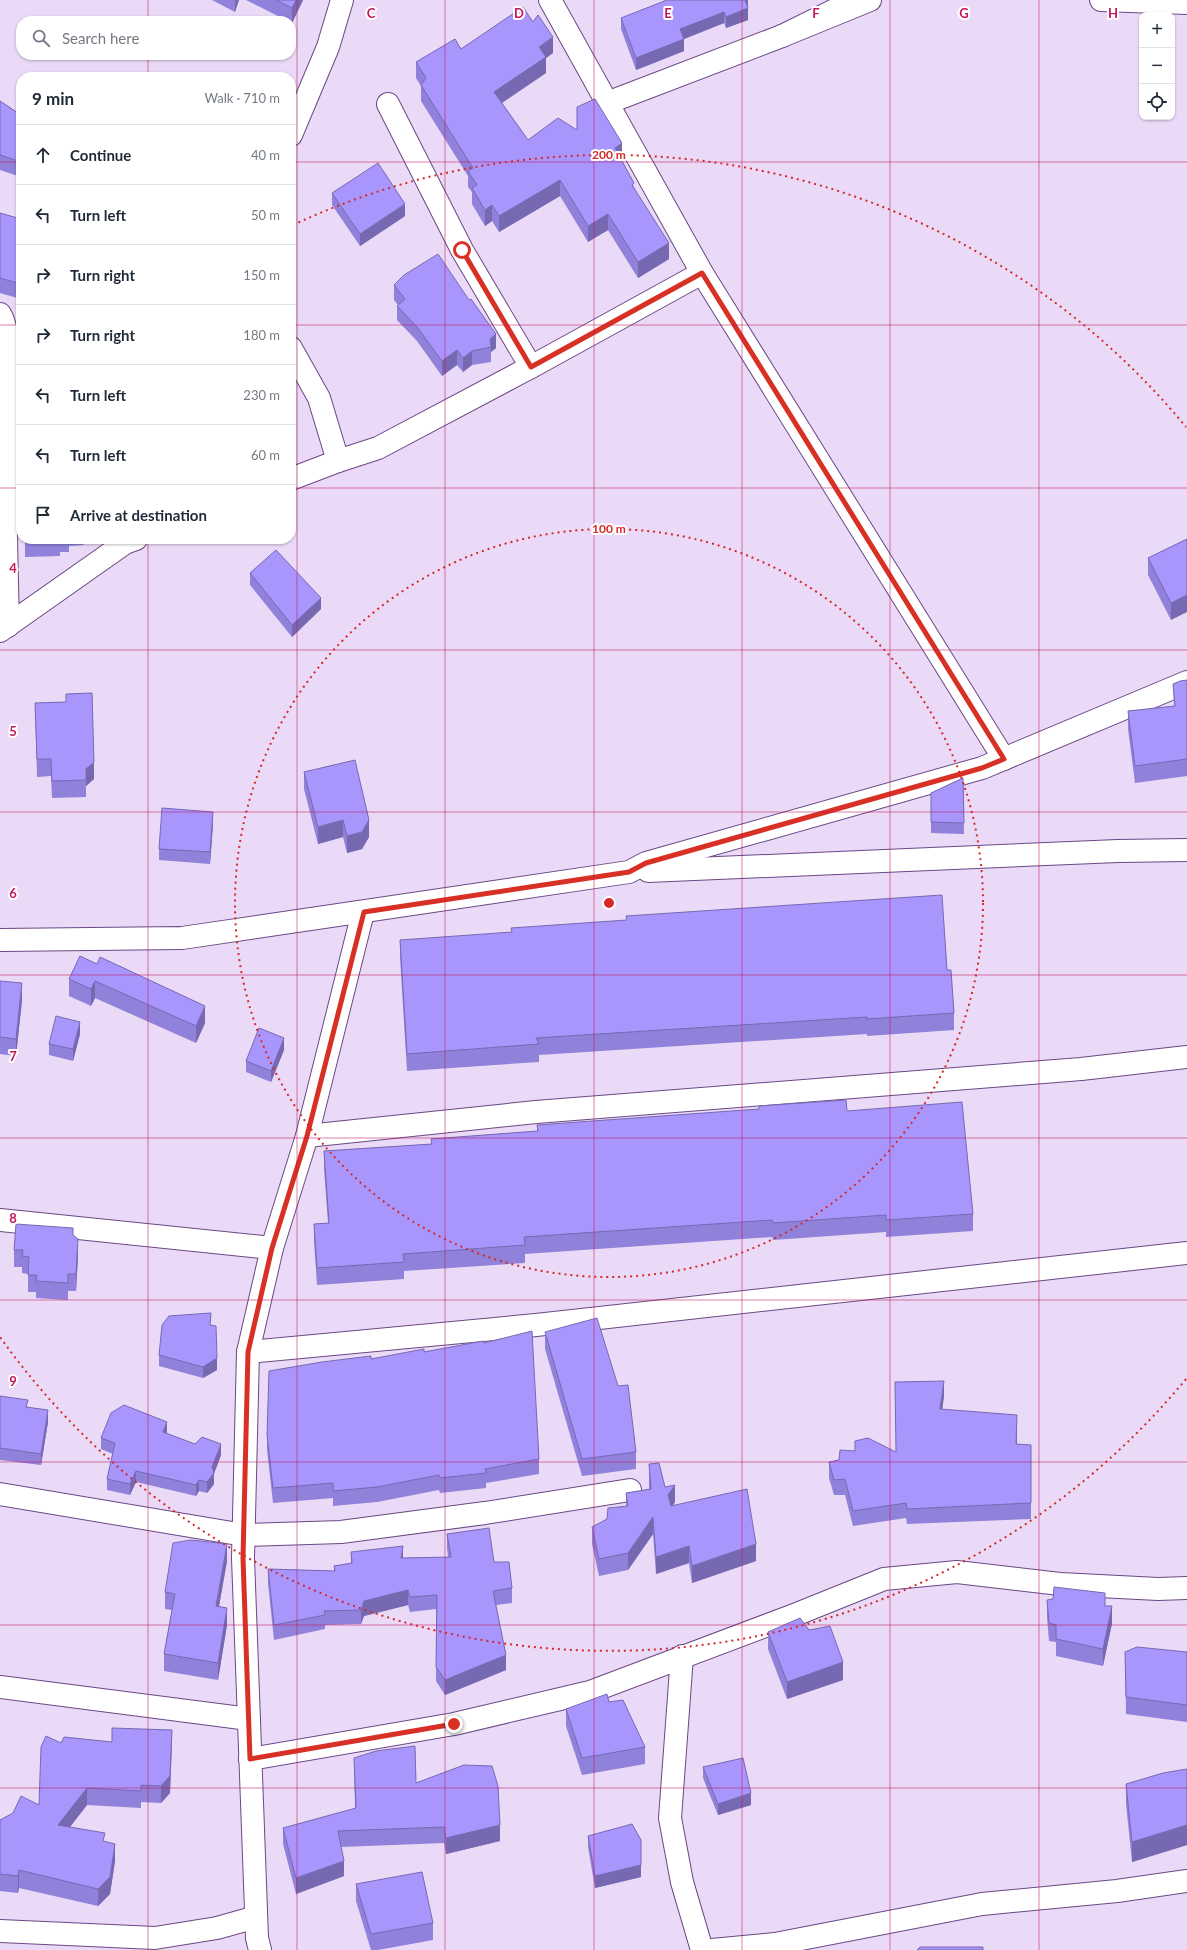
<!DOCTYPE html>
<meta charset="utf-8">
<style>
:root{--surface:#fff;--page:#f2f2f3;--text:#1f2937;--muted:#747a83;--line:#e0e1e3}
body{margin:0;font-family:Lato,sans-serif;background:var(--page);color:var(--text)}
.controls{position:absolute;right:12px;top:12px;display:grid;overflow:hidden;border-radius:8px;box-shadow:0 1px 3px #0004}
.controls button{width:36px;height:36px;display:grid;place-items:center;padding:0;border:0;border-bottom:1px solid var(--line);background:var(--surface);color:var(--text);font:20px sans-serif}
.stop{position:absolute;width:12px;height:12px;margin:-9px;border:3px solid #d93025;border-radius:50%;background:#fff}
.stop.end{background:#d93025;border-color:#fff;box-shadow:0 1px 4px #0008}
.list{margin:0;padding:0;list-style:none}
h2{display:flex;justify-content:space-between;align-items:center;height:52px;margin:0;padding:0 16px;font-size:17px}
h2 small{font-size:13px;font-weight:400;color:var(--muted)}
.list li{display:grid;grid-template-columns:26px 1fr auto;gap:12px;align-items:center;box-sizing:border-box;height:60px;padding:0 16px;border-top:1px solid var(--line)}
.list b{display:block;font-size:15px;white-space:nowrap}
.list em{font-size:13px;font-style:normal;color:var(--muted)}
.icon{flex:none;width:22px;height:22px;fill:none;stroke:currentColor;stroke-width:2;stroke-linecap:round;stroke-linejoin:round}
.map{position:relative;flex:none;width:1187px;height:1950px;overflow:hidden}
.search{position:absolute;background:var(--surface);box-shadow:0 1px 3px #0004;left:16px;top:16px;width:280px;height:44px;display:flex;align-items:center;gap:10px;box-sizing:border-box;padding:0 14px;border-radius:16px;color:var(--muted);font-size:15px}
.panel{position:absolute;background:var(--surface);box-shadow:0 1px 3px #0004;left:16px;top:72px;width:280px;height:472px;border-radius:16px}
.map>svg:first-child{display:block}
</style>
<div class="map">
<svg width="1187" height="1950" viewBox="0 0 1187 1950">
<rect width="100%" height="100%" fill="#eadaf7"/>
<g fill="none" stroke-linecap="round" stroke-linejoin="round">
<defs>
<g id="minor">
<path d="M550 0 702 273"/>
<path d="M855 0 782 36 870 0"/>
<path d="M1101 0 1187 3"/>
<path d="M607 103 782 36"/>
<path d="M291 135 328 47 342 0"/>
<path d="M0 314C17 341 6 440 6 476 5 526 7 576 8 626"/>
<path d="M291 348 319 398 338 461"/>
<path d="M531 367 702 273 1004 759"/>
<path d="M291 479 338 461 378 448 531 367 462 250 388 104"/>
<path d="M0 631 125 543 136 539"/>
<path d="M648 871 1118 851 1187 850"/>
<path d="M0 940 182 938 629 872 646 863 982 768 1187 682"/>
<path d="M307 1136 536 1112 1081 1069 1187 1057"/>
<path d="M0 1220 272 1248"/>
<path d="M248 1352 536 1325 1187 1253"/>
<path d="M0 1494 244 1535 341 1532 485 1513 630 1490"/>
<path d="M682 1656 670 1818 682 1882 702 1950"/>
<path d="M0 1687 249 1719"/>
<path d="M250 1759 454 1724 590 1692 797 1614 884 1579 957 1572 1060 1584 1158 1589 1187 1588"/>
<path d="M0 1931 155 1938 217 1928 256 1917"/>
<path d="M260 1950 257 1938 243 1558 248 1352 272 1248 307 1136 363 912"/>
<path d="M712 1950 775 1944 982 1904 1117 1891 1187 1881"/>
</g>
</defs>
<use href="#minor" stroke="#6c4786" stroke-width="24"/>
<use href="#minor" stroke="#fff" stroke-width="22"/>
</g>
<g fill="#9081da">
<path d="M212 0H239L235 12Z"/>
<path d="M246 0H303L292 23H291V21H288Z"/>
<path d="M748 0V20L726 28 724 23 684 39V51L636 70 621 29V18Z"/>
<path d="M461 49 553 53 546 58V73L502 103 528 140 622 159 621 160 634 187 669 259 638 278 608 230 588 242 560 196 499 232 492 221 485 226 472 204V192L468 187V176L421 101V86L416 78V62Z"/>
<path d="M0 101 21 115V177L0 170Z"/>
<path d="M332 193 405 216 360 246 332 205Z"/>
<path d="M0 213 21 219V299L0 293Z"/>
<path d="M394 285 496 348 491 352V362L472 365 463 372 457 365 442 376 417 341 397 320V306L398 305 394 300Z"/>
<path d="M25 539H87L83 545 69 546V552H60V556L25 557Z"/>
<path d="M1187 539 1171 620 1148 575V558Z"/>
<path d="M250 573 321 609 292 637 250 585Z"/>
<path d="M1187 680V776L1135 783 1128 729V711L1174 706 1173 684Z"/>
<path d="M66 694 94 779 86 786V797L52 798 51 776 37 777 35 703 66 702Z"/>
<path d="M304 772 369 837 362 849 347 853 343 837 318 844 304 789Z"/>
<path d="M963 778 964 834 931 833V793Z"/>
<path d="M213 824 210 864 159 860V849Z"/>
<path d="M400 940 947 970 954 1013V1030L867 1036V1034L539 1055V1062L407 1071 400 957Z"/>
<path d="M80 956 205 1023 196 1043 95 998 91 1006 69 996V979Z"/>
<path d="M0 981 22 1000 16 1056 0 1054Z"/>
<path d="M80 1034 73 1061 49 1055V1044Z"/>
<path d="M284 1050 271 1082 246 1072V1061Z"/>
<path d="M847 1111 973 1214V1231L886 1237V1232L773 1240 772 1237 525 1254V1263L404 1271V1279L317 1285 314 1241V1224L328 1223 324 1169V1151L431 1144V1139L537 1131V1125Z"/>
<path d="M73 1235 78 1256 76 1291H68V1300L36 1298V1292H28V1274L22 1273V1267H14V1250Z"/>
<path d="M211 1325 217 1370 203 1378 159 1366V1355Z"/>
<path d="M545 1332 636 1452V1469L582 1476 545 1349Z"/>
<path d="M484 1343 539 1459V1474L486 1483V1488L440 1493 439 1490 377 1502 333 1506V1498L273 1503 267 1450V1435L371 1359Z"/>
<path d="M0 1396 28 1407 48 1422 41 1465 0 1460Z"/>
<path d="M944 1396 942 1410 1017 1430V1444L1031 1445V1519L907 1524 906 1518 853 1526 845 1495H834L829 1478V1462L839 1460 855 1451 896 1452Z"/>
<path d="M167 1433V1434L221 1455 214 1473V1484L207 1493 199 1491 196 1496 136 1482 130 1495 107 1490V1479L113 1454 101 1449V1438Z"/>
<path d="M649 1464 665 1487 675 1502 672 1506 756 1561 692 1583 689 1563 656 1574 653 1534 628 1570 599 1576 592 1544V1527L607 1519 626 1506V1493L649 1489Z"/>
<path d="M447 1534 494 1562 512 1588V1603L496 1605 506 1670 445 1695 436 1681V1609L410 1612 408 1605 364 1616 361 1624 325 1625V1629L274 1640 268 1583V1569L334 1571V1566L351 1563V1552L403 1558 448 1557 447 1548Z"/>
<path d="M227 1561 219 1606 227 1625 218 1680 164 1671V1654L172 1610 165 1609V1592Z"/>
<path d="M1047 1600 1105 1606 1112 1623 1103 1666 1056 1656V1642L1049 1641 1047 1617Z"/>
<path d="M809 1630 843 1680 787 1699 768 1649V1632Z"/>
<path d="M1125 1652H1187V1722L1126 1714Z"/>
<path d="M566 1709 645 1747V1764L582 1775 566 1726Z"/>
<path d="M112 1742 172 1747 170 1793 161 1803 141 1802V1808L87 1805 70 1827 105 1842 115 1861 110 1894 98 1906 19 1888 18 1893 0 1891V1820L39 1805 61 1743Z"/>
<path d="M354 1758 416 1783 500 1841 446 1854 444 1843 341 1847 344 1876 296 1894 283 1844V1828L355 1809Z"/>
<path d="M703 1767 751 1805 718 1815 703 1778Z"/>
<path d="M1187 1769V1845L1132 1862 1126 1804V1784Z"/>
<path d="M588 1836 641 1877 595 1888 588 1847Z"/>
<path d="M356 1884 433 1923V1940L378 1950H371L356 1901Z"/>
</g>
<g fill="#7669b1">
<path d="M235 0H239L235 12Z"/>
<path d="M296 0H303L292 23V8Z"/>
<path d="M744 0H748V6L745 9 748 8V20L726 28V17Z"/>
<path d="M724 12V23L684 39V51L636 70V58L680 29Z"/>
<path d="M553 37V53L546 58V73L494 108V92L539 47Z"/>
<path d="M622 143V159L615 164V148Z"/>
<path d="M560 180V196L499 232V216Z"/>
<path d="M405 204V216L360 246V234Z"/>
<path d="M492 205V221L485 226V210Z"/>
<path d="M608 214V230L588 242V226Z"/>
<path d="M669 243V259L638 278V262Z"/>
<path d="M496 334V348L491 352V347L490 339Z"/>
<path d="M457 350V365L442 376V361Z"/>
<path d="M472 351V365L463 372V358Z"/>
<path d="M83 539H87L83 545Z"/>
<path d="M1187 595V612L1171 620V603Z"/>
<path d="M321 598V609L292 637V625Z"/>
<path d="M94 762V779L86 786V769Z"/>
<path d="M213 812V824L210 864V852Z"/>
<path d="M343 820V837L318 844V827Z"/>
<path d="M369 820V837L362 849 347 853V836Z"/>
<path d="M95 981V998L91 1006V989Z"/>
<path d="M22 983V1000L16 1056V1039Z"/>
<path d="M205 1006V1023L196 1043V1026Z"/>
<path d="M80 1022V1034L73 1061V1049Z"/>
<path d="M284 1038V1050L271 1082V1071Z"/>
<path d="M78 1239V1256L76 1291V1274Z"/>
<path d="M217 1358V1370L203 1378V1367Z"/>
<path d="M944 1381V1396L940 1425V1409Z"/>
<path d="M48 1410V1422L41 1465V1454Z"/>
<path d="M1017 1415V1430L1016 1459V1444Z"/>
<path d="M167 1422V1433L163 1443V1432Z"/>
<path d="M221 1444V1455L214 1474V1473V1484L207 1493V1482Z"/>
<path d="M136 1471V1482L130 1495V1484Z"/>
<path d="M199 1480V1491L196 1496V1485Z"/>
<path d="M675 1485V1502L668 1513V1495Z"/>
<path d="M653 1517V1534L628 1570V1553Z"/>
<path d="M227 1544V1561L216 1623V1606Z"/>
<path d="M756 1544V1561L692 1583V1566Z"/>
<path d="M403 1546V1561L401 1558Z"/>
<path d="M689 1546V1563L656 1574V1557Z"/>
<path d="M408 1590V1605L364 1616 361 1624V1610L364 1601Z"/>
<path d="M1112 1606V1623L1103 1666V1649Z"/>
<path d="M227 1608V1625L218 1680V1663Z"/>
<path d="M506 1655V1670L445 1695V1680Z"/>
<path d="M843 1662V1680L787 1699V1682Z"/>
<path d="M172 1730 170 1793 161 1803V1786Z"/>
<path d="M87 1788V1805L58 1842V1825Z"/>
<path d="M751 1793V1805L718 1815V1804Z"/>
<path d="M500 1825V1841L446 1854V1838Z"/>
<path d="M1187 1825V1845L1132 1862V1842Z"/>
<path d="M115 1844V1861L110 1894 98 1906V1889Z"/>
<path d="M344 1861V1876L296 1894V1878Z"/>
<path d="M641 1865V1877L595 1888V1876Z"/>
<path d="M19 1870V1888L18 1893V1876Z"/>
</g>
<g fill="#a896fd" stroke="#7669b1">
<path d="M276 0H296L292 8Z"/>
<path d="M667 0H745L748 8 726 17 724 12 680 29 684 39 636 58 621 18Z"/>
<path d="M523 7 533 22 538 15 553 37 539 47 546 57 494 92 528 140 558 118 577 130V107L595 99 622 143 615 148 634 183 632 185 669 243 638 262 608 214 588 226 560 180 499 216 492 205 485 210 472 188 477 185 468 171 473 168 421 85 426 78 416 62 455 39 461 49Z"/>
<path d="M0 101 21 115V162L0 155Z"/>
<path d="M378 163 405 204 360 234 332 193Z"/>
<path d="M0 213 21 219V284L0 278Z"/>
<path d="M438 254 469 300 471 299 496 334 490 339 491 347 472 351 463 358 457 350 442 361 417 327 397 306 405 299 394 285 404 275Z"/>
<path d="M25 539H60V541L25 542Z"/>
<path d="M1187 539V595L1171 603 1148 558Z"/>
<path d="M276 550 321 598 292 625 250 573Z"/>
<path d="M1187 680V759L1135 766 1128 711 1175 706 1173 684 1180 681Z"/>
<path d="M92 693 94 762 86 769V780L52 781 51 759H37L35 703 66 702V694Z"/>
<path d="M355 760 369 820 362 832 347 836 343 820 318 827 304 772Z"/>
<path d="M963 778 964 823 931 822V793Z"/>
<path d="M162 808 213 812 210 852 159 849Z"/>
<path d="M942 895 947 970H951L954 1013 867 1019V1017L536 1038 539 1044 407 1054 400 940 512 932 511 928 627 920 626 916Z"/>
<path d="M80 956 97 964 100 957 205 1006 196 1026 95 981 91 989 69 979Z"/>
<path d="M0 981 22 983 16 1039 0 1037Z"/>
<path d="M56 1016 80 1022 73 1049 49 1044Z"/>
<path d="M259 1028 284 1038 271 1071 246 1061Z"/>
<path d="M846 1100 847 1111 962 1102 973 1214 886 1220V1215L773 1223 772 1220 524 1237 525 1245 403 1254 404 1262 317 1268 314 1224 329 1223 324 1151 432 1144 431 1139 538 1131 537 1125 759 1109V1106Z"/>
<path d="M16 1224 73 1228V1235L78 1239 76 1274H68V1283L36 1281 37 1275H28L29 1257 22 1256 23 1250H14Z"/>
<path d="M211 1313 210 1325 216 1326 217 1358 203 1367 159 1355 162 1325 169 1316Z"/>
<path d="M597 1318 618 1386 628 1385 636 1452 582 1459 545 1332Z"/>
<path d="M532 1331 539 1459 485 1469 486 1473 440 1478 439 1475 377 1487 333 1491V1483L273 1488 267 1435 269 1371 322 1362 371 1356V1359L424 1349V1352L483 1341 484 1343Z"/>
<path d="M944 1381 940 1409 1017 1415 1016 1444 1031 1445V1503L907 1509 906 1503 853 1511 845 1479 834 1480 829 1462 839 1460 840 1450 855 1451V1441L868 1438 896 1452 895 1382Z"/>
<path d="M0 1396 28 1400 26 1407 48 1410 41 1454 0 1448Z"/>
<path d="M124 1405 167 1422 163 1432 195 1444 202 1437 221 1444 212 1467 214 1473 207 1482 199 1480 196 1485 136 1471 130 1484 107 1479 115 1443 101 1438 111 1413Z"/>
<path d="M659 1463 665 1487 675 1485 668 1495 671 1506 747 1489 756 1544 692 1566 689 1546 656 1557 653 1517 628 1553 599 1559 592 1527 607 1519 608 1508 628 1506 626 1493 651 1489 649 1464Z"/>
<path d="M489 1528 494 1562H509L512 1588 493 1591 506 1655 445 1680 436 1667 437 1595 410 1597 408 1590 364 1601 361 1610 324 1611 325 1615 274 1625 268 1569 335 1571 334 1566 352 1563 351 1552 403 1546 401 1558 451 1557 447 1534Z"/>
<path d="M191 1540 227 1544 216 1606 227 1608 218 1663 164 1654 175 1594 165 1592 173 1543Z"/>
<path d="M1054 1587 1105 1593V1606H1112L1103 1649 1056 1639V1625L1049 1623 1047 1600 1053 1599Z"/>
<path d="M800 1618 809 1630 830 1626 843 1662 787 1682 768 1632Z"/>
<path d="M1137 1647 1187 1652V1705L1126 1697 1125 1652Z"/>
<path d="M607 1694 609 1702 623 1700 645 1747 582 1758 566 1709Z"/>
<path d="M112 1728 172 1730 170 1776 161 1786 141 1785V1791L87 1788 58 1825 105 1833 103 1841 115 1844 110 1877 98 1889 19 1870 18 1876 0 1874V1820L13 1813 21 1796 39 1805 41 1747 46 1736 61 1743 64 1737 112 1742Z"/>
<path d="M415 1746 416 1783 464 1765 492 1766 498 1786 500 1825 446 1838 444 1827 338 1831 344 1861 296 1878 283 1828 356 1808 354 1758 376 1751Z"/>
<path d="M743 1758 751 1793 718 1804 703 1767Z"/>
<path d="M1187 1769V1825L1132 1842 1126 1784 1163 1773Z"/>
<path d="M632 1824 641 1840V1865L595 1876 588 1836Z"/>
<path d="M422 1872 433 1923 371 1934 356 1884Z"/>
<path d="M920 1947H983V1950H917Z"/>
</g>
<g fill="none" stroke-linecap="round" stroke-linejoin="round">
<path stroke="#d93025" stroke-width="5" d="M454 1724 250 1759 243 1558 248 1352 272 1248 307 1136 364 912 629 872 646 863 982 768 1004 759 702 273 531 367 462 250"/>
</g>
<path fill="none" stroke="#c2185b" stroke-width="1" stroke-opacity="0.55" d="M148 0V21M297 0V1950M445 0V1950M594 0V1950M742 0V1950M890 0V1950M1039 0V1950M148 55V77M0 162H21M291 162H1187M0 325H21M291 325H1187M0 488H21M291 488H1187M148 539V1950M0 650H1187M0 812H1187M0 975H1187M0 1138H1187M0 1300H1187M0 1462H1187M0 1625H1187M0 1788H1187"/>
<g fill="none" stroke="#d62828" stroke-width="2" stroke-dasharray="2 4">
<circle cx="609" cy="903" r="374"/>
<path d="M1186 1379A748 748 0 0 1 0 1337M293 225A748 748 0 0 1 1186 427"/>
</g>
<g font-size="13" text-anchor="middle" font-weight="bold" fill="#c2185b" stroke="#fff" stroke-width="4" stroke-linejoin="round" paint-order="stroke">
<text x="371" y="18">C</text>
<text x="519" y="18">D</text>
<text x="668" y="18">E</text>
<text x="816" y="18">F</text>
<text x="964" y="18">G</text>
<text x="1113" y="18">H</text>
<text x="13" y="573">4</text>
<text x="13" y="736">5</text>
<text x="13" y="898">6</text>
<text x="13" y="1061">7</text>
<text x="13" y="1223">8</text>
<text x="13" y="1386">9</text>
</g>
<circle cx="609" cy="903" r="6" fill="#d62828" stroke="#fff" stroke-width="2"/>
<g font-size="12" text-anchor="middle" font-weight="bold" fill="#d62828" stroke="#fff" stroke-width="4" stroke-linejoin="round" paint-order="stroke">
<text x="609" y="159">200 m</text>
<text x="609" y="533">100 m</text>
</g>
</svg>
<div class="controls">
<button>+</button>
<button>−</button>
<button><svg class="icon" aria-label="locate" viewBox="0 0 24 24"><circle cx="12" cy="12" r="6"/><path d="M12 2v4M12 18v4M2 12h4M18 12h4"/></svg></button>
</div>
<div class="stop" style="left:462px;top:250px"></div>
<div class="stop end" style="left:454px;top:1724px"></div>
<div class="search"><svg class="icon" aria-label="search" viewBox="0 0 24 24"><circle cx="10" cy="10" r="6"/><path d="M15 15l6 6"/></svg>Search here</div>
<section class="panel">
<h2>9 min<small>Walk · 710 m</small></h2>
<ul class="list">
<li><svg class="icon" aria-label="ahead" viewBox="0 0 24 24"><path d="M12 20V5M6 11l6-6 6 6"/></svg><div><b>Continue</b></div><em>40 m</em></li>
<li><svg class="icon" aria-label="left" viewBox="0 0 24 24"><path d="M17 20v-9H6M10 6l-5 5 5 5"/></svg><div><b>Turn left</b></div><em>50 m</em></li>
<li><svg class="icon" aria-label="right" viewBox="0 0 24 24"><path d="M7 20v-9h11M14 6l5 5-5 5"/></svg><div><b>Turn right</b></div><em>150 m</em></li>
<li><svg class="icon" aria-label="right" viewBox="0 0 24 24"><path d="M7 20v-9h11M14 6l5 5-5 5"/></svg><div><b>Turn right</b></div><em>180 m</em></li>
<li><svg class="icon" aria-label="left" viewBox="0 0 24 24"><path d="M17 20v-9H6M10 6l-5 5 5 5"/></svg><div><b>Turn left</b></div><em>230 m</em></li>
<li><svg class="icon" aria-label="left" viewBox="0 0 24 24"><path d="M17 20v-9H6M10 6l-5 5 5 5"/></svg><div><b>Turn left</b></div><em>60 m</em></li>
<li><svg class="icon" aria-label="arrive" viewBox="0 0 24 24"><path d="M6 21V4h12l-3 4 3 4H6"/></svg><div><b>Arrive at destination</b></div></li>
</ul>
</section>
</div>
